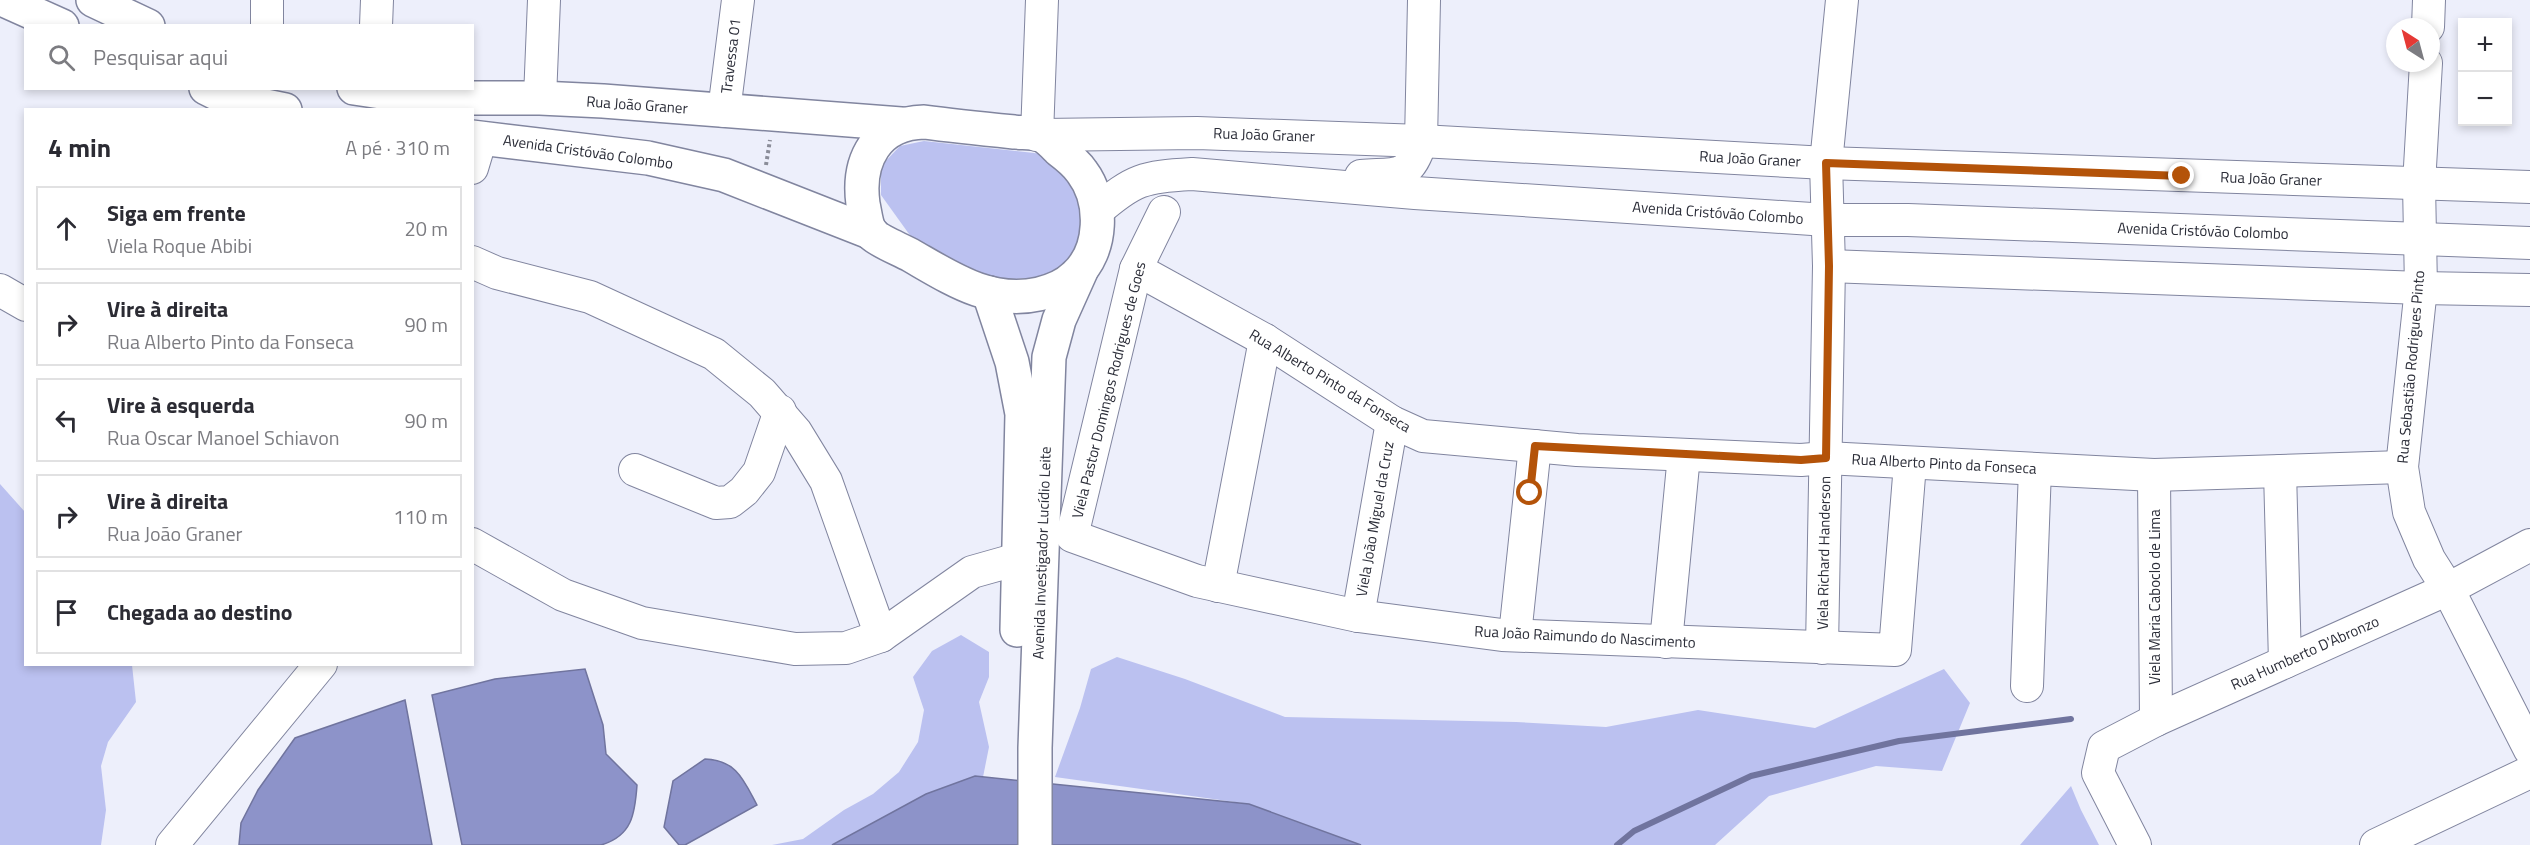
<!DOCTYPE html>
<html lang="pt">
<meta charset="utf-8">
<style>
:root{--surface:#fff;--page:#f7f7f7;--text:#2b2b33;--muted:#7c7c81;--line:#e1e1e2}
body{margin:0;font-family:"Titillium Web",sans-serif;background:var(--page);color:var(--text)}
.controls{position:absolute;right:18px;top:18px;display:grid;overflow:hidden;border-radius:0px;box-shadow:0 3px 9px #0003}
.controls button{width:54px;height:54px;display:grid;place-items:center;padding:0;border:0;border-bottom:2px solid var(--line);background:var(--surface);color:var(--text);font:30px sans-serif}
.compass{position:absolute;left:2386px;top:18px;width:54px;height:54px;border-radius:50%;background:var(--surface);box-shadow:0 3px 9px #0003;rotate:324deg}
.stop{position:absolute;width:18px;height:18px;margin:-14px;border:4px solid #b45309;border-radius:50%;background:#fff}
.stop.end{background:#b45309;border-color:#fff;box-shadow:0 2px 6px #0008}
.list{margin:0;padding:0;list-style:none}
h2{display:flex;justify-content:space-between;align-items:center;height:78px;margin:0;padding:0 24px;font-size:26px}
h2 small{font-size:20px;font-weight:400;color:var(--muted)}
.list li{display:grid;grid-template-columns:39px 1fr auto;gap:18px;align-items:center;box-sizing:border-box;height:84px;margin:0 12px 12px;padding:0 12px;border:2px solid var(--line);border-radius:0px}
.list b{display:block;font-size:22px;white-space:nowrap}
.list p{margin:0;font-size:20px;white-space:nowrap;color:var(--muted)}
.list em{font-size:20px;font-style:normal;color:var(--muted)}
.icon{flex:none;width:33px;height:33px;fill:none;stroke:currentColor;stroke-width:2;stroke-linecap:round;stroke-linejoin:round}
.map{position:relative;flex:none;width:2530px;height:845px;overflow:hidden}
.search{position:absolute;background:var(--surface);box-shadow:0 3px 9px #0003;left:24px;top:24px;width:450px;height:66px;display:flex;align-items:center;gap:15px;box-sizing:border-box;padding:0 21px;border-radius:0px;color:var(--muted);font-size:22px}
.panel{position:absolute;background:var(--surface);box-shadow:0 3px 9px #0003;left:24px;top:108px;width:450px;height:558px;border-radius:0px}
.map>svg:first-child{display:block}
</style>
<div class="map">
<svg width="2530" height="845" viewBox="0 0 2530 845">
<rect width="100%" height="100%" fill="#edeffb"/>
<g fill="#bbc1f0">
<path d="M924 141 1043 154 1065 175 1080 201 1082 220 1074 259 1050 276 991 281 943 263 909 234 881 195V166L900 146Z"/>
<path d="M0 484 25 512 26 664 132 665 136 702 108 742 101 766 106 810 101 845H0Z"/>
<path d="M961 635 989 652V677L979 702 989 747 983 777 874 845H772L803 839 844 810 873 794 899 772 918 742 924 710 913 677 932 651Z"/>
<path d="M1117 657 1185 679 1285 717 1516 722 1606 727 1698 710 1815 728 1944 669 1970 703 1942 771 1876 766 1769 796 1715 845H1361L1249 804 1055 777 1080 708 1091 669Z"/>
<path d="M2071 786 2081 810 2099 845H2020Z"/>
</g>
<g fill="#8d93c9" stroke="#70749e" stroke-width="1.5">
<path d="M585 669 603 725 606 754 637 785C635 814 632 836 601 845H462L432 695 495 679Z"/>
<path d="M405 700 432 845H239L241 823 258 790 295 738Z"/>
<path d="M705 759C737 760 744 781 757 805L685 845H679L664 827 673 781Z"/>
<path d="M975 776 1249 804 1361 845H832L926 794Z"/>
</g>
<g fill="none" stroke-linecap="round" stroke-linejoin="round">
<path stroke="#70749e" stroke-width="6" d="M1617 845 1634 831 1751 776 1899 741 2071 719"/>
<defs>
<g id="minor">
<path d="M267 26V0"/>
<path d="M376 26 377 0"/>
<path d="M2428 27 2429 0"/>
<path d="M2426 63 2419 184 2421 288 2402 467 2409 512 2429 559 2448 589 2530 750"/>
<path d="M540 98 544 0"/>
<path d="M724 111 738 0"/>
<path d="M1037 135 1042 0"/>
<path d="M1042 135 1197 133 1421 141 1826 163 2530 187"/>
<path d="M472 168 481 138"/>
<path d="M1361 176C1398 173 1409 180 1421 141L1424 0"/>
<path d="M1097 211C1134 179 1143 177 1192 174L1415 193 1827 220H1908L2530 243"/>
<path d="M1164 212 1136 269 1072 536 1197 581 1358 616 1502 635 1895 650 1910 464"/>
<path d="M472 262 497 273 590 297 714 354 762 393 796 432 826 481 881 636"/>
<path d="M1829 266 2421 288 2530 290"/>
<path d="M1136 269 1265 340 1392 422 1423 436 1577 450 1801 460 1826 458 2154 475 2402 467"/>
<path d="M0 290 26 305"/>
<path d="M635 470 716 503 730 502 744 491 759 472 780 411"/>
<path d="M2280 471 2285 662"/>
<path d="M2154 475 2156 720"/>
<path d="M472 544 563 595 642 623 795 649 846 648 881 636 972 572 1018 559"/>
<path d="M1218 586 1265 340"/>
<path d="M1358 616 1392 422"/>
<path d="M1515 635 1535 446"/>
<path d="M1666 642 1684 455"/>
<path d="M1822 648 1829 266 1826 163 1842 0"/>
<path d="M2027 686 2035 469"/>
<path d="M172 845 321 664"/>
<path d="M2135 845 2098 773 2104 747 2156 720 2448 589 2530 545"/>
<path d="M2376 845 2530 772"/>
</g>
<g id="major">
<path d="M4 0 62 26"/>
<path d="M93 0 148 26"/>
<path d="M206 88 226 98 285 110"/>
<path d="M354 88 421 98H540L603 101 901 124"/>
<path d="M924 122C954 126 984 129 1014 132 1022 133 1034 132 1041 135 1048 138 1054 145 1059 150 1067 156 1076 163 1082 172 1104 201 1103 251 1075 276 1066 285 1052 291 1039 294 991 305 952 279 912 256 902 250 880 242 872 234 866 227 865 212 863 204 857 160 877 123 924 122Z"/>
<path d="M472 137 648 158 724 175 872 233"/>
<path d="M989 293 1012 362 1022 414 1017 630"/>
<path d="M1035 845V748L1049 357 1059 320 1081 271"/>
</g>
</defs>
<use href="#minor" stroke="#81859f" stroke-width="34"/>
<use href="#major" stroke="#81859f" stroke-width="36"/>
<path stroke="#8b8d99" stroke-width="4" stroke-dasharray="3 3" stroke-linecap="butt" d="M766 165 770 140"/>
<use href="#minor" stroke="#fff" stroke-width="32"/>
<use href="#major" stroke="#fff" stroke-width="33"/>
</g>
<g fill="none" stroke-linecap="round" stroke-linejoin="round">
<path stroke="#b45309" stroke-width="8" d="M1530 493 1535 446 1801 460 1826 458 1829 266 1826 163 2182 176"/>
</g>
<g text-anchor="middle" stroke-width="6" stroke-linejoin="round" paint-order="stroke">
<g font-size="15" fill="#2b2d38" stroke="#fff">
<text transform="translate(731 56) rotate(-83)" y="5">Travessa 01</text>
<text transform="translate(637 105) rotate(4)" y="5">Rua João Graner</text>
<text transform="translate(1264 135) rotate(2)" y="5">Rua João Graner</text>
<text transform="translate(588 152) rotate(8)" y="5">Avenida Cristóvão Colombo</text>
<text transform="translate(1750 159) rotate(3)" y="5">Rua João Graner</text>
<text transform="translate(2271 179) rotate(2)" y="5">Rua João Graner</text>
<text transform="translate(1718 213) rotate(4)" y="5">Avenida Cristóvão Colombo</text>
<text transform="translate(2203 231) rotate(2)" y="5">Avenida Cristóvão Colombo</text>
<text transform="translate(2411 367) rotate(-85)" y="5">Rua Sebastião Rodrigues Pinto</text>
<text transform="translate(1330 381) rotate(31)" y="5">Rua Alberto Pinto da Fonseca</text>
<text transform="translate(1109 390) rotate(-76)" y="5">Viela Pastor Domingos Rodrigues de Goes</text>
<text transform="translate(1944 464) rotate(3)" y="5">Rua Alberto Pinto da Fonseca</text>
<text transform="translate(1375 519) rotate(-80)" y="5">Viela João Miguel da Cruz</text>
<text transform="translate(1042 553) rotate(-88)" y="5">Avenida Investigador Lucídio Leite</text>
<text transform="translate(1824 553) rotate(-89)" y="5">Viela Richard Handerson</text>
<text transform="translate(2155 597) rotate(-90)" y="5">Viela Maria Caboclo de Lima</text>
<text transform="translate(1585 637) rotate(3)" y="5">Rua João Raimundo do Nascimento</text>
<text transform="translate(2305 653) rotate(-24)" y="5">Rua Humberto D'Abronzo</text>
</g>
</g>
</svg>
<div class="controls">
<button>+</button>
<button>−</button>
</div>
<svg class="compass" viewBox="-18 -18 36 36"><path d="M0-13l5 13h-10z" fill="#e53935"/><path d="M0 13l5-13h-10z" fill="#7c7c81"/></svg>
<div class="stop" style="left:1530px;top:493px"></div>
<div class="stop end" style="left:2182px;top:176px"></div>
<div class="search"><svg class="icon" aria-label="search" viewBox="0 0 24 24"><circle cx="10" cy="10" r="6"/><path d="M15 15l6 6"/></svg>Pesquisar aqui</div>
<section class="panel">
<h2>4 min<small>A pé · 310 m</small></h2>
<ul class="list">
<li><svg class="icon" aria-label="ahead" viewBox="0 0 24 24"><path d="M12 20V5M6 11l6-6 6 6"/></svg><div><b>Siga em frente</b><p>Viela Roque Abibi</p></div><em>20 m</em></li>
<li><svg class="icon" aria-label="right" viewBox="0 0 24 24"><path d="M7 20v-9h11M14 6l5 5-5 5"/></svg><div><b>Vire à direita</b><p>Rua Alberto Pinto da Fonseca</p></div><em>90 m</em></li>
<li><svg class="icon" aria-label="left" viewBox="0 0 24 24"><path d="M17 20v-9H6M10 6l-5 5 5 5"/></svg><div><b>Vire à esquerda</b><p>Rua Oscar Manoel Schiavon</p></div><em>90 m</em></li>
<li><svg class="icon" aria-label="right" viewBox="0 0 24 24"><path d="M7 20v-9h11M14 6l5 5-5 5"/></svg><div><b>Vire à direita</b><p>Rua João Graner</p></div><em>110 m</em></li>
<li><svg class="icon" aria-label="arrive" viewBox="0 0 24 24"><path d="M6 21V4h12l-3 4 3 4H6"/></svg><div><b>Chegada ao destino</b></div></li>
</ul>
</section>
</div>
